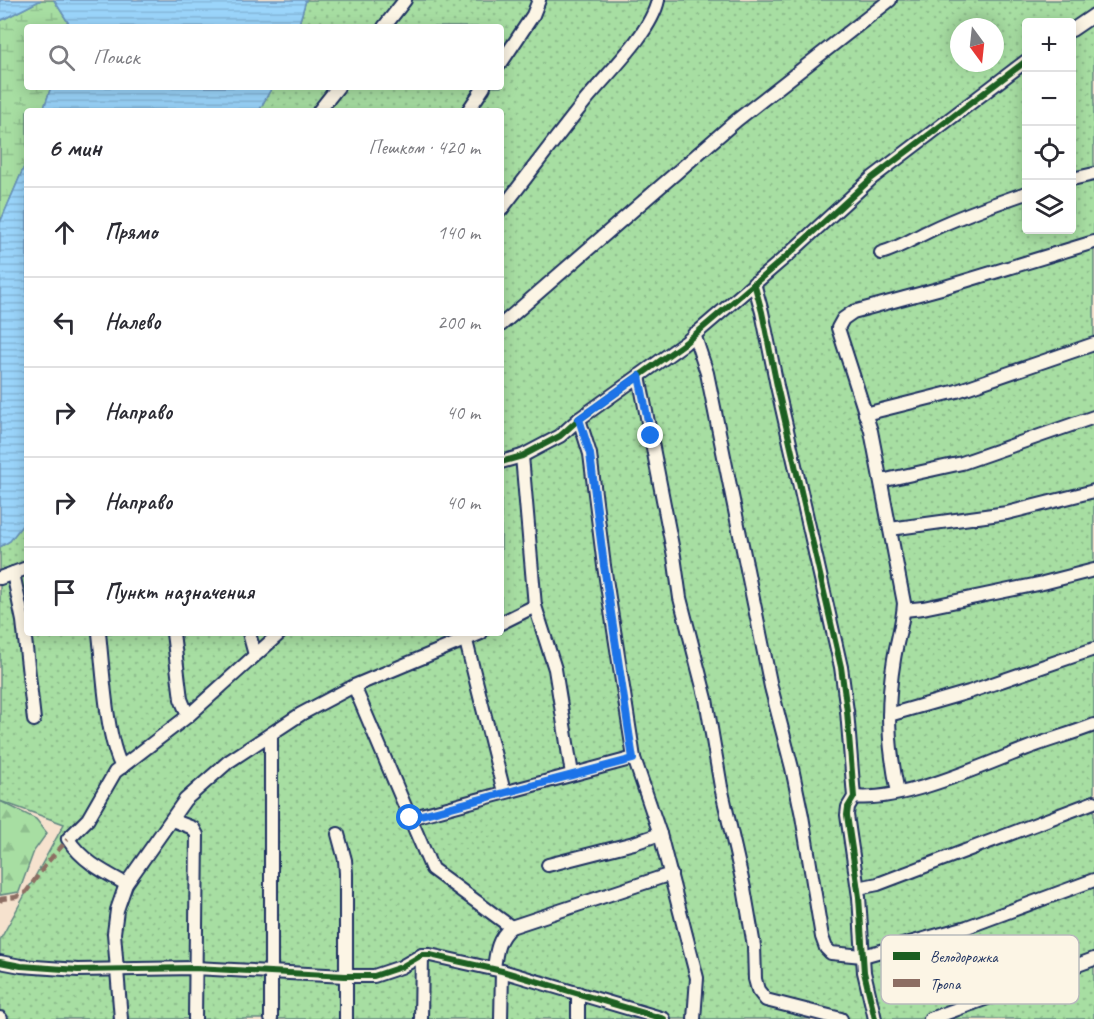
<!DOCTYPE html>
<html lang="ru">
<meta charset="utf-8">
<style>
:root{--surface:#fff;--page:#f7f7f7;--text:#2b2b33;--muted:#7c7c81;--line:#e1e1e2}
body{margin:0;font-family:Caveat,sans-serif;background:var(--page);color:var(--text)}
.controls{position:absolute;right:18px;top:18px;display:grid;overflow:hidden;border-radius:6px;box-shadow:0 3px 15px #0003}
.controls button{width:54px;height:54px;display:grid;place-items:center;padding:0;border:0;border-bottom:2px solid var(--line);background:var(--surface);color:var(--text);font:30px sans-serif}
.compass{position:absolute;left:950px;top:18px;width:54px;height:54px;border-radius:50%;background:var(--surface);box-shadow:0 3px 15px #0003;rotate:165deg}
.stop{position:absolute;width:18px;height:18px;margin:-14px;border:4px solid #1a73e8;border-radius:50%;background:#fff}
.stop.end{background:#1a73e8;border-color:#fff;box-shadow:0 2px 6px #0008}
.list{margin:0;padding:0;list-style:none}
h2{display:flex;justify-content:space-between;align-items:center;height:78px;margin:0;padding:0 24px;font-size:26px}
h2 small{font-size:20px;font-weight:400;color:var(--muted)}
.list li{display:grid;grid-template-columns:39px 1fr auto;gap:18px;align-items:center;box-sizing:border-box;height:90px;padding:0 24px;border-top:2px solid var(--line)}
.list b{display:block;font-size:22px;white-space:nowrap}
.list em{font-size:20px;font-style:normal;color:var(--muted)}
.icon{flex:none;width:33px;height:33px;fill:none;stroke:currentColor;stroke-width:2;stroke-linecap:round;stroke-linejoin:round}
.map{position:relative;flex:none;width:1094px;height:1019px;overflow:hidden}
.search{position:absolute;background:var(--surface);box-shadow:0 3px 15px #0003;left:24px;top:24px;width:480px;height:66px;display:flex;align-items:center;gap:15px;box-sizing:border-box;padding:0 21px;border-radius:6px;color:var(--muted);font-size:22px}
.panel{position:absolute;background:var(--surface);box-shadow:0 3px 15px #0003;left:24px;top:108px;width:480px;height:528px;border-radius:6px}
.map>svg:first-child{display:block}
</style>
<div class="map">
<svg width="1094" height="1019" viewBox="0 0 1094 1019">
<defs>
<pattern id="forest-firs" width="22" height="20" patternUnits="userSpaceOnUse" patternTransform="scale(1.5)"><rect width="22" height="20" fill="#a7dea2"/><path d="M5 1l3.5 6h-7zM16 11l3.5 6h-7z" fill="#8fbf8e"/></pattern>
<pattern id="wetland-marsh" width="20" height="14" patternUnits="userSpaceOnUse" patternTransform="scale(1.5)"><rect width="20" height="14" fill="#a7dea2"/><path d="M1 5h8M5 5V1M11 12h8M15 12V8" fill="none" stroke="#8fbf8e"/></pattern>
<pattern id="garden-dots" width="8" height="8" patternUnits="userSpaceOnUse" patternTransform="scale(1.5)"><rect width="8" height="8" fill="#a7dea2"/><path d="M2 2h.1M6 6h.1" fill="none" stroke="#8fbf8e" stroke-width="1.8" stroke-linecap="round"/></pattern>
<pattern id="water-rules" width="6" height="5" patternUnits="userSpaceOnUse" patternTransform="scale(1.5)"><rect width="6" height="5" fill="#9bd5fb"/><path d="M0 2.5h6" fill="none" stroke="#85b7da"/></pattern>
</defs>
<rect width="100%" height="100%" fill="#f6e2ce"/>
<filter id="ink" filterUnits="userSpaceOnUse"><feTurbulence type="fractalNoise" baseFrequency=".0167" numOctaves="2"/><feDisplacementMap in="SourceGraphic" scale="12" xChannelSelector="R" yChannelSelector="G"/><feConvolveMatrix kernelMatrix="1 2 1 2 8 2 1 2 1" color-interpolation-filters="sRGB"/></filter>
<g filter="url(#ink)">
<path fill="url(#forest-firs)" stroke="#618680" stroke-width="1.5" d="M0 801 36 819 47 833 34 851 19 892 0 895Z"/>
<path fill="url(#wetland-marsh)" stroke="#618680" stroke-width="1.5" d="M41 0H54L71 27H27V87H51L43 111H27V160L0 223V21Z"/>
<path fill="url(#garden-dots)" stroke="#618680" stroke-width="1.5" fill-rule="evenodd" d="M306 0H1094V1019H0V940L64 824 0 801V547L10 541 27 519V633H501V111H259L272 87H501V27H298ZM1026 22H1072V230H1026ZM959 27H995V63H959Z"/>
<g fill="url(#water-rules)" stroke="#6893bc" stroke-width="1.5">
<path d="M0 0H41L0 21Z"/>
<path d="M54 0H306L298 27H71Z"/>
<path d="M51 87H272L259 111H43Z"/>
<path d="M27 160V519L10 541 0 547V223Z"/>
</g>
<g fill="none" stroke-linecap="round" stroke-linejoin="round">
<defs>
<g id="minor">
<path d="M384 27 405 0"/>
<path d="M1072 30 1094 15"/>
<path d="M501 63 533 15 539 0"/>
<path d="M319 111 338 87"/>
<path d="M468 111 484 87"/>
<path d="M1072 179 1094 174"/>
<path d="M501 210C529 174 557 136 586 100 608 73 651 33 658 0"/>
<path d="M881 253C899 248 914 238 931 230 962 215 994 204 1026 193"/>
<path d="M754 283 762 312 777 386 841 667 847 711 854 797 848 807 847 815 859 897 864 972 875 1019"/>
<path d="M501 325 737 120 890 0"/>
<path d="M694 334 707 373 771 687 792 768 802 816 822 937 826 948 831 953 863 956 967 927 1094 880"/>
<path d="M639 376 674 556 680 598 706 699 721 787 744 888 754 946 755 979 758 990 766 1000 841 1019"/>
<path d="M865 414 957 391 1094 344"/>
<path d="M579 419 590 454 604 566 634 758 660 834 697 978 694 1019"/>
<path d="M501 462 522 456 560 436 579 419 685 343 789 254 872 178 1026 61"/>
<path d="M881 481 962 463 1094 417"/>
<path d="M890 529 1007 513 1094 491"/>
<path d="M13 573 23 621 34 720"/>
<path d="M0 578 27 568"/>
<path d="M535 606 555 669 572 774"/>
<path d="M904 610 923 608 1043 583 1094 570"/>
<path d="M501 623 535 606 522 456"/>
<path d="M99 633C103 668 106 739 122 767"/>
<path d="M173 633 181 699 188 716"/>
<path d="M249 633 255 655"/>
<path d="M466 641 504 792"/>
<path d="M354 686 410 818"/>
<path d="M889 715 969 692 1094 649"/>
<path d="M271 734V1019"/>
<path d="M898 793C888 744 886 708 894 659 897 640 903 623 904 603L871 431 838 328 843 319 853 312 945 287 1094 242"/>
<path d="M854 797C902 802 979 767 1025 749 1048 740 1071 734 1094 725"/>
<path d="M172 820 193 828 197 835 195 1019"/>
<path d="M338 834 345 860 346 873V1019"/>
<path d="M548 865 634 843 660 834"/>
<path d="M126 884C104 872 82 861 68 839L88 819 115 772 188 716 280 633"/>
<path d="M858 888 878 884 1094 802"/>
<path d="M511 927 432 869 410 818 634 758"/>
<path d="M0 962 21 966 78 970 195 968 345 976H374L401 967 422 955H430L502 971 664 1019"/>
<path d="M494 969C496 951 498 938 511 927L671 874"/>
<path d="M0 1018 1 1019"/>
<path d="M121 1019 114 933 117 910 126 884 185 800 228 762 301 714 354 686 481 633"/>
<path d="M421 1019 422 955"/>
<path d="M501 1019 502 971"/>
<path d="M578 1019V993"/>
<path d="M930 1019 1094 959"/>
</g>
</defs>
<use href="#minor" stroke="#1b2f5e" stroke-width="16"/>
<use href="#minor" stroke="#fcf5e5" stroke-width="12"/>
<path stroke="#8d6e63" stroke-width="4.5" stroke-dasharray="9 4.5" stroke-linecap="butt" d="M0 902 1 899 16 897 26 892 47 863 68 839"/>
<defs>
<g id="cycleway">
<path d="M754 283 762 312 777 386 841 667 847 711 854 797 848 807 847 815 859 897 864 972 875 1019"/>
<path d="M501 462 522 456 560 436 579 419 685 343 789 254 872 178 1026 61"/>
<path d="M0 962 21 966 78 970 195 968 345 976H374L401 967 422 955H430L502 971 664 1019"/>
</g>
</defs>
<use href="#cycleway" stroke="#fcf5e5" stroke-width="10"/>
<use href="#cycleway" stroke="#1b5e20" stroke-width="6"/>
</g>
</g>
<g fill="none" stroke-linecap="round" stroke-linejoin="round" filter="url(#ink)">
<path stroke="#1a73e8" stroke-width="8" d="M410 818 633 759 604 566 590 454 579 419 639 376 651 436"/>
</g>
<rect x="881" y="935" width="198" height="69" rx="9" fill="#fcf5e5" stroke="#b8babc" stroke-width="1.5"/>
<rect x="893" y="952" width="27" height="8" fill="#1b5e20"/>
<rect x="893" y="979" width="27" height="8" fill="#8d6e63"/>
<g font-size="16" fill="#1b2f5e">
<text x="930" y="962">Велодорожка</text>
<text x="930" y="989">Тропа</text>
</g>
</svg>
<div class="controls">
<button>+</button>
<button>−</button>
<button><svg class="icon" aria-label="locate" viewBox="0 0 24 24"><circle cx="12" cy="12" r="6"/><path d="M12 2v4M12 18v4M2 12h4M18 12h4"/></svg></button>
<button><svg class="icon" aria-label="layers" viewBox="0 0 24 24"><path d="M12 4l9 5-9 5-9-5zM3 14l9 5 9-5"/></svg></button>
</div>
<svg class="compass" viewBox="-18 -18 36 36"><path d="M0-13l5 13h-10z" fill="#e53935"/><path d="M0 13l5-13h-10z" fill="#7c7c81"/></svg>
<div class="stop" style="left:410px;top:818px"></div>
<div class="stop end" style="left:651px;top:436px"></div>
<div class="search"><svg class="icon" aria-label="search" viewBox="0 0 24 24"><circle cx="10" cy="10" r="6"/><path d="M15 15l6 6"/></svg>Поиск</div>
<section class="panel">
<h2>6 мин<small>Пешком · 420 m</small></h2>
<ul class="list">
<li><svg class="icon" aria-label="ahead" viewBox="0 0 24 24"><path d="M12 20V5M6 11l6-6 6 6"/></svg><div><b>Прямо</b></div><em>140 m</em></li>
<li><svg class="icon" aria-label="left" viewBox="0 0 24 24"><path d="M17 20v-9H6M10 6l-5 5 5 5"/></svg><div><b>Налево</b></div><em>200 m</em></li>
<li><svg class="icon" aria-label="right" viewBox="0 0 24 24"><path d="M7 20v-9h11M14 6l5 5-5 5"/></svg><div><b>Направо</b></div><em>40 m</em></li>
<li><svg class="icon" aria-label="right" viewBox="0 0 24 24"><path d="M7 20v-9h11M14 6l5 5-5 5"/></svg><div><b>Направо</b></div><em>40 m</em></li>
<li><svg class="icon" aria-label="arrive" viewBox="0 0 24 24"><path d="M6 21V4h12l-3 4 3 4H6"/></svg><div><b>Пункт назначения</b></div></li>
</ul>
</section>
</div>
